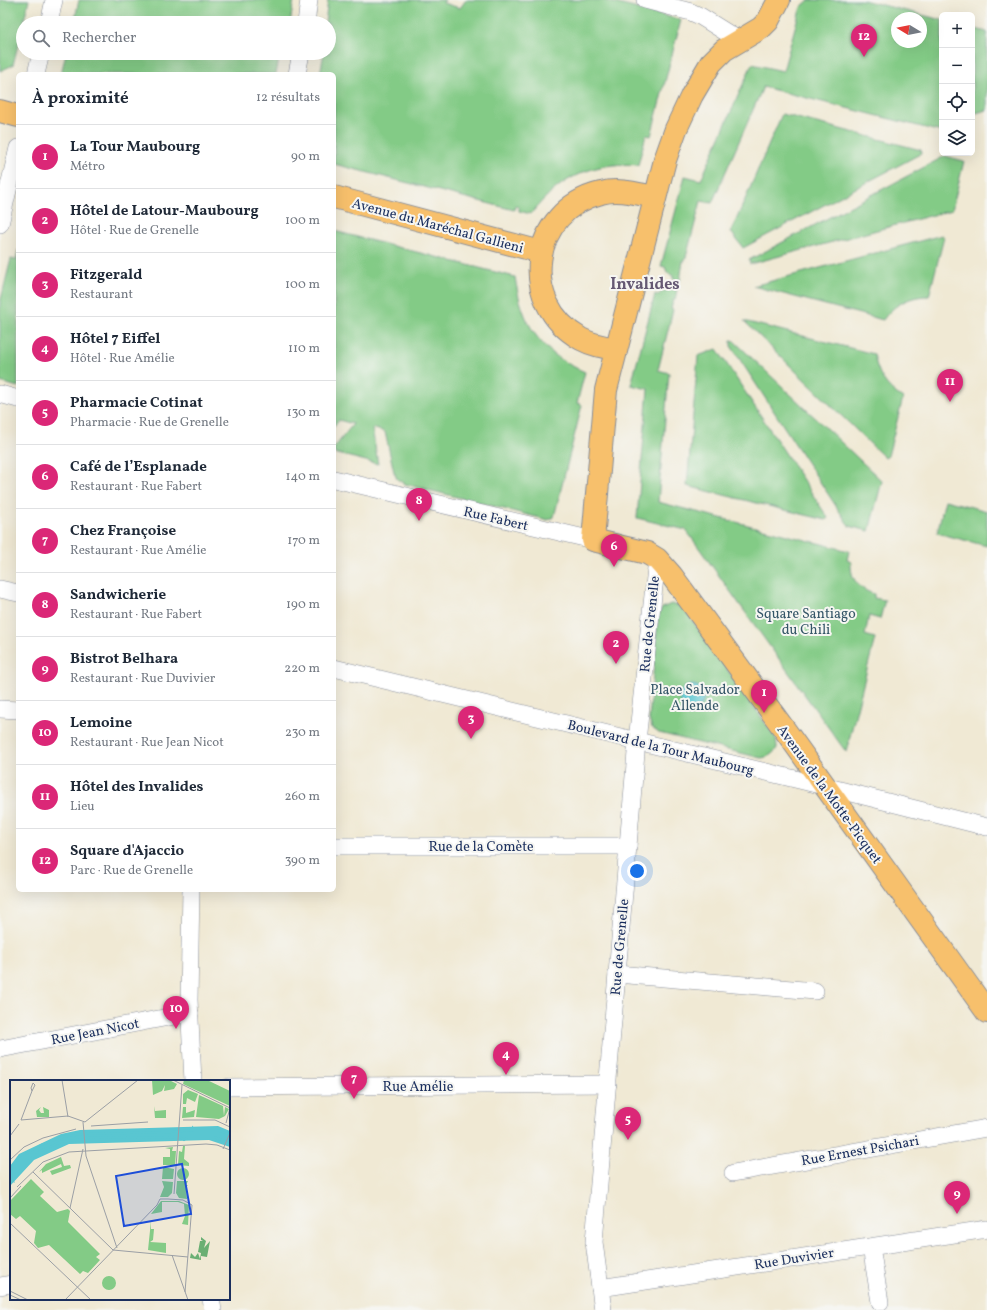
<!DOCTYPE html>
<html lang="fr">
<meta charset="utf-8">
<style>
:root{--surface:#fff;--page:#f6f6f7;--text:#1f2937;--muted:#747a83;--line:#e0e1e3;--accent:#db2777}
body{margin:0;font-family:Vollkorn,serif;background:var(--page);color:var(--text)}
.controls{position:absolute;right:12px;top:12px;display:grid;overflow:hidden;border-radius:6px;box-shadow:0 4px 16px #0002}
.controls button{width:36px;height:36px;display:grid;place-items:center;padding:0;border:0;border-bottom:1px solid var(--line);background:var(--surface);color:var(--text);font:20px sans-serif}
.compass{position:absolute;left:891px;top:12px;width:36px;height:36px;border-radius:50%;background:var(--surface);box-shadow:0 4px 16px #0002;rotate:280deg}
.you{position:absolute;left:637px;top:871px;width:14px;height:14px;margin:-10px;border:3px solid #fff;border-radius:50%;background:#1a73e8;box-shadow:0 0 0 6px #1a73e833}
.badge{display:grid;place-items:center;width:26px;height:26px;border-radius:50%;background:var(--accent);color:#fff;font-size:13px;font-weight:700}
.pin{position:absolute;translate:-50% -33px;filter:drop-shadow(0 1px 2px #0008)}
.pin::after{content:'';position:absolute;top:21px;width:14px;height:12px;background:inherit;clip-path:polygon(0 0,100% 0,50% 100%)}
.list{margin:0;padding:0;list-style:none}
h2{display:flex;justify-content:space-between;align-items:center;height:52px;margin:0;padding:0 16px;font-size:17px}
h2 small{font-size:13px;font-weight:400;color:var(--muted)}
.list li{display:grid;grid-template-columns:26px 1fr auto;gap:12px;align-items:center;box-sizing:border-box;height:64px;padding:0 16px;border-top:1px solid var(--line)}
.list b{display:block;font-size:15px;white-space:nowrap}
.list p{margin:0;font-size:13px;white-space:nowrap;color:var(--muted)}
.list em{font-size:13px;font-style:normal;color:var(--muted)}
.icon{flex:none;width:22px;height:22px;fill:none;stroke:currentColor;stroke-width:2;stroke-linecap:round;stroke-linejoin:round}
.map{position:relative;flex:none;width:987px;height:1310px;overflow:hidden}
.search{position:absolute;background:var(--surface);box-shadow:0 4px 16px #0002;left:16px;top:16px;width:320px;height:44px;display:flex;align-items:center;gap:10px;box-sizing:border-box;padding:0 14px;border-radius:22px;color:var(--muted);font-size:15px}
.panel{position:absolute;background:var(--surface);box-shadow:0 4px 16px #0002;left:16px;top:72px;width:320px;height:820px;border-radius:6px}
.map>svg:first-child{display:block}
</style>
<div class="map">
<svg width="987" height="1310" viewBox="0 0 987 1310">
<rect width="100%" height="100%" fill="#f6f6f2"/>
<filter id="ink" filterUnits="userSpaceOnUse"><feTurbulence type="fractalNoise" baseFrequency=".025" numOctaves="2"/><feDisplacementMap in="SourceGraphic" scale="8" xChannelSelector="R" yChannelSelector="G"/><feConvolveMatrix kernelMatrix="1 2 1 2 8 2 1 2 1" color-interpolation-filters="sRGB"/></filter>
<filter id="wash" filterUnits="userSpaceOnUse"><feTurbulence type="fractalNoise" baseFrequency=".012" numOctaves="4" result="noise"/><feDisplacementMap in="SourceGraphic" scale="16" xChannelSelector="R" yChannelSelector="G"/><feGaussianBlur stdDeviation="0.9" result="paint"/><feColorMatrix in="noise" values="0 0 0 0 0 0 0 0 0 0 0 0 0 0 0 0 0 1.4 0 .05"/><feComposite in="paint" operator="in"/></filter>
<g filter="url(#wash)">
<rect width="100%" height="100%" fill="#f0e9d4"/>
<g fill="#83cb86" stroke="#4f7d72" fill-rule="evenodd">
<path d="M0 0H29L13 65 0 71Z"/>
<path d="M79 0H294L290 23H74Z"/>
<path d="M328 0H445L443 3 460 8 466 0H603L681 20 651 136 646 135 638 165C593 161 559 178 531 214L519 211V207L515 206 514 210 334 164V74H320L324 53H329V23H325Z"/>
<path d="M809 0H863L942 20V132L763 87 712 203 701 201 685 261H683L680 281 673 279V276L667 272 665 267 661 266 685 176 701 180 752 64 783 71 799 13 801 7ZM897 18H921V42H897Z"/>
<path d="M972 28 987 32V110L976 113 972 115Z"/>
<path d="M66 53H280L276 74H61Z"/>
<path d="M782 114 921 150 922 153 743 248 731 232Z"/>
<path d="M945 156 964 161 952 210 750 264 749 260Z"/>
<path d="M334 231 515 277C522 324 540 353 585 372L577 403 582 405 554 517 548 520 405 484 397 479 394 472 385 432 372 428 378 464 334 453V448L353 424 339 420 334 427Z"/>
<path d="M942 235 944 237 929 296C910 296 894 304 883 320L753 286Z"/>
<path d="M18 250V387L0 382V303L11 259 16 260Z"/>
<path d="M671 288 677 290 675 300H673L671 309 673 310 658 370 669 373 658 502 849 551 847 560 851 562C850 578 858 589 874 594V598L885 600 880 619 869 616 865 635 875 638 846 752 686 530 637 518 648 389 631 385 655 294 658 295 663 291 670 290Z"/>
<path d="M744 321 874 354C877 373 886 388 903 398L888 456 885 458Z"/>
<path d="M731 340H733L882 481 869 531 849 526 731 346Z"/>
<path d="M717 349 828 518 826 520 687 486 698 356Z"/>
<path d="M945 500 987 511V546L937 533Z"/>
<path d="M671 604 680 606 685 610 776 738 777 748C773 754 769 757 761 758L659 733 652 728 649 720 658 616 662 608Z"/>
</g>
<circle fill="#59c6d1" stroke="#3a7a98" cx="692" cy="697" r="12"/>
</g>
<g filter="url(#ink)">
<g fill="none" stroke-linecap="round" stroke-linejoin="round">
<defs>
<g id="minor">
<path d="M645 0 691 12 700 16 740 41"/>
<path d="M49 23 54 0"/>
<path d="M306 23 309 0"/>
<path d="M36 74 41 53"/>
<path d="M297 74 301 53"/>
<path d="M0 224 18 148"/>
<path d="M0 394 18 399"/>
<path d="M334 479 593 540"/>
<path d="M0 589 18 593"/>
<path d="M334 668 824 786 987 827"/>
<path d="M0 709 18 710"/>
<path d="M334 846H628"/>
<path d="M191 890 189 1000 193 1081"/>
<path d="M617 974 815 991"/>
<path d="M0 1049 190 1013"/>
<path d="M229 1087 608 1084"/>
<path d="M733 1173 987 1128"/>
<path d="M871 1247 880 1302"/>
<path d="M0 1286 11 1284"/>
<path d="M600 1288 987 1229"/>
<path d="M211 1299 213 1310"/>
<path d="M603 1310 594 1242 637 741 657 559"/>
</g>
<g id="major">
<path d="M779 0 768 21 761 28 724 50 711 63 692 95 676 129 665 160 606 390 593 540 647 553 657 559 672 576 787 733 987 1012"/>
<path d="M0 111 18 116"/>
<path d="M334 197 541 252"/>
<path d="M616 349C604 347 592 345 581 339 517 303 530 210 601 193 619 188 638 194 655 197"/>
</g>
</defs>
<use href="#minor" stroke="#868c99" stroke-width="18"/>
<use href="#major" stroke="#868c99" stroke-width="24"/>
<use href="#minor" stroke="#fff" stroke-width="17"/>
<use href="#major" stroke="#f7c06c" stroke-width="22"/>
</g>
</g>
<g text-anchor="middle" stroke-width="4" stroke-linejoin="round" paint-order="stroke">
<g font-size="14" fill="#1b2f5e" stroke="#f6f6f2">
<text transform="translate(438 225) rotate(15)" y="5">Avenue du Maréchal Gallieni</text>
<text transform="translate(496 518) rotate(13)" y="5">Rue Fabert</text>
<text transform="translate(649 624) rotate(-84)" y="5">Rue de Grenelle</text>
<text transform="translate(661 747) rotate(14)" y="5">Boulevard de la Tour Maubourg</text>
<text transform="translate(830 794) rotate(54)" y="5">Avenue de la Motte-Picquet</text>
<text x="481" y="851">Rue de la Comète</text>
<text transform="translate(619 947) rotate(-85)" y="5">Rue de Grenelle</text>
<text transform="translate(95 1031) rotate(-11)" y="5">Rue Jean Nicot</text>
<text x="418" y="1091">Rue Amélie</text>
<text transform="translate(860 1150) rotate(-10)" y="5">Rue Ernest Psichari</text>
<text transform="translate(794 1258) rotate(-9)" y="5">Rue Duvivier</text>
</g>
<g font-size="14" fill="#355668" stroke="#f6f6f2">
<text x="806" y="618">Square Santiago<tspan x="806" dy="16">du Chili</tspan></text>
<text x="695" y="694">Place Salvador<tspan x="695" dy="16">Allende</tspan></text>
</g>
<g font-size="16" font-weight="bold" fill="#655973" stroke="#f6f6f2">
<text x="645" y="289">Invalides</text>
</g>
</g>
<g transform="translate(10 1080)">
<rect width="220" height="220" fill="#f0e9d4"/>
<path d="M142 0H159L167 4 164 9 154 11 155 5 152 11 143 15ZM174 0H197L220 11V26L173 4ZM178 10 188 14 185 22 177 18 176 24H173V14ZM189 15 213 26 214 36 215 27 219 29 215 36 209 39 186 37ZM144 26 145 31 156 30V38H145ZM31 27 29 30 31 33H34L33 27 39 30V37H27L26 31ZM173 27H176V33L185 30 184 37 172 38ZM173 66H175L174 79 179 83V86L168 85 169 71 172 72ZM163 67 162 71H166L165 85H153V77H160V69L155 68ZM51 77 54 86 60 85 61 88 42 95 40 91 52 87 51 84 32 93V90L29 92 36 84ZM153 87 164 89 163 99H152ZM167 94a6 6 0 1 1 12 0a6 6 0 1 1-12 0ZM21 99 34 112 30 116 47 132 58 129 60 131 58 142 90 174 86 177 90 180 78 193 73 191 70 194 39 165 28 168 24 163 26 151 10 136 6 139 0 134V121ZM152 101 163 102 162 113 158 117H150L154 107ZM167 101H178L176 105H178L176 107 177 119 169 118 166 113ZM151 121H169L179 125 178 145 172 144 175 136 174 124 168 122H152V132L141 134ZM141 141V149H144L143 160 140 162 156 163V173L138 170ZM92 203a7 7 0 1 1 14 0a7 7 0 1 1-14 0Z" fill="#83cb86"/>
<path d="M191 157 196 161 194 168 200 161 197 177 191 176V180L180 178 181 173 185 177 188 173 190 179 191 173 188 172 190 161H193L191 160Z" fill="#6aaf73"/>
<path d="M208 46 220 51V67L199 60 59 64 24 80 0 106V86L9 74 51 54 70 50Z" fill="#59c6d1"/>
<path fill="none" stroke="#59c6d1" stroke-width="2" d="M75 54 162 52 183 50V48L185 50H207L218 54M170 57 174 60 178 57H204L220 63M76 58 167 57M0 90 12 77 31 65 53 57 72 54M0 100 3 101 1 97 4 93 30 71 51 62 73 59"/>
<path fill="none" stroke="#9b9fa5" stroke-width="1" d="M52 0 58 37M163 0 220 28M23 3 25 5 22 11 21 8ZM11 40 58 36 75 42 128 0M11 40 22 11M173 40H205L220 47M73 42 76 76 107 168M216 43 220 28M81 46 138 42M0 56 9 44M213 69 220 53M0 80 14 67 33 58 66 49M23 92 103 170 178 177M7 107 33 82 59 72 196 64 207 65 220 70M164 114 172 5M0 118 11 106M60 128 73 69M0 143 81 220M162 175 178 220M0 211 18 220M0 215 11 220M55 220 147 125 150 119H158L173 120 182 125 175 212"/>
<path fill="#1d4ed8" fill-opacity="0.15" stroke="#1d4ed8" stroke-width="2" d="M172 84 181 134 114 146 106 96Z"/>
<rect width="220" height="220" fill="none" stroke="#1b2f5e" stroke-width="2"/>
</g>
</svg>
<div class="controls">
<button>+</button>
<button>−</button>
<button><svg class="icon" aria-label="locate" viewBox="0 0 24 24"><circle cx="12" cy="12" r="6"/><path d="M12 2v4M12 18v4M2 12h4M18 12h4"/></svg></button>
<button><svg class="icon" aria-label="layers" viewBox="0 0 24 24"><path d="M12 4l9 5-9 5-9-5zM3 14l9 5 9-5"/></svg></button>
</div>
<svg class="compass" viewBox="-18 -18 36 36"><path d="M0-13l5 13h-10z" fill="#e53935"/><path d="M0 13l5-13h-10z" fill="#747a83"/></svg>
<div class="you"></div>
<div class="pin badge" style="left:764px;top:713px">1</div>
<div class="pin badge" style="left:616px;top:664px">2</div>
<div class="pin badge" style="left:471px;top:739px">3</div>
<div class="pin badge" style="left:506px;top:1075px">4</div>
<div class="pin badge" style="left:628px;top:1140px">5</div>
<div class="pin badge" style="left:614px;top:567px">6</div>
<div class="pin badge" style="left:354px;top:1099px">7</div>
<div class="pin badge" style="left:419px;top:521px">8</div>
<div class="pin badge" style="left:957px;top:1214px">9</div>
<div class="pin badge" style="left:176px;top:1029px">10</div>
<div class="pin badge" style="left:950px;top:402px">11</div>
<div class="pin badge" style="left:864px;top:57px">12</div>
<div class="search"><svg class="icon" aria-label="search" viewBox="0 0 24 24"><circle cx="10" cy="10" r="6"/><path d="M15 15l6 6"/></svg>Rechercher</div>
<section class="panel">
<h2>À proximité<small>12 résultats</small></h2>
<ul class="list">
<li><span class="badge">1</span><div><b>La Tour Maubourg</b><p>Métro</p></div><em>90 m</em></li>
<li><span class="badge">2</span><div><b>Hôtel de Latour-Maubourg</b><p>Hôtel · Rue de Grenelle</p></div><em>100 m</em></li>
<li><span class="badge">3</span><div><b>Fitzgerald</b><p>Restaurant</p></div><em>100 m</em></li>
<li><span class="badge">4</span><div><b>Hôtel 7 Eiffel</b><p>Hôtel · Rue Amélie</p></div><em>110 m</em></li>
<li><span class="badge">5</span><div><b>Pharmacie Cotinat</b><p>Pharmacie · Rue de Grenelle</p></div><em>130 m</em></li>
<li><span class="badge">6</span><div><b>Café de l’Esplanade</b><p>Restaurant · Rue Fabert</p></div><em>140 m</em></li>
<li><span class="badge">7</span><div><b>Chez Françoise</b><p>Restaurant · Rue Amélie</p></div><em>170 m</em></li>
<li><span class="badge">8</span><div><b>Sandwicherie</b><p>Restaurant · Rue Fabert</p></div><em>190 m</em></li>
<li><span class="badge">9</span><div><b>Bistrot Belhara</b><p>Restaurant · Rue Duvivier</p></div><em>220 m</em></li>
<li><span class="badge">10</span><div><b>Lemoine</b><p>Restaurant · Rue Jean Nicot</p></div><em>230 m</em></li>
<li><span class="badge">11</span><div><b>Hôtel des Invalides</b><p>Lieu</p></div><em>260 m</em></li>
<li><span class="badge">12</span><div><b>Square d'Ajaccio</b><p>Parc · Rue de Grenelle</p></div><em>390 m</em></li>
</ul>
</section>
</div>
